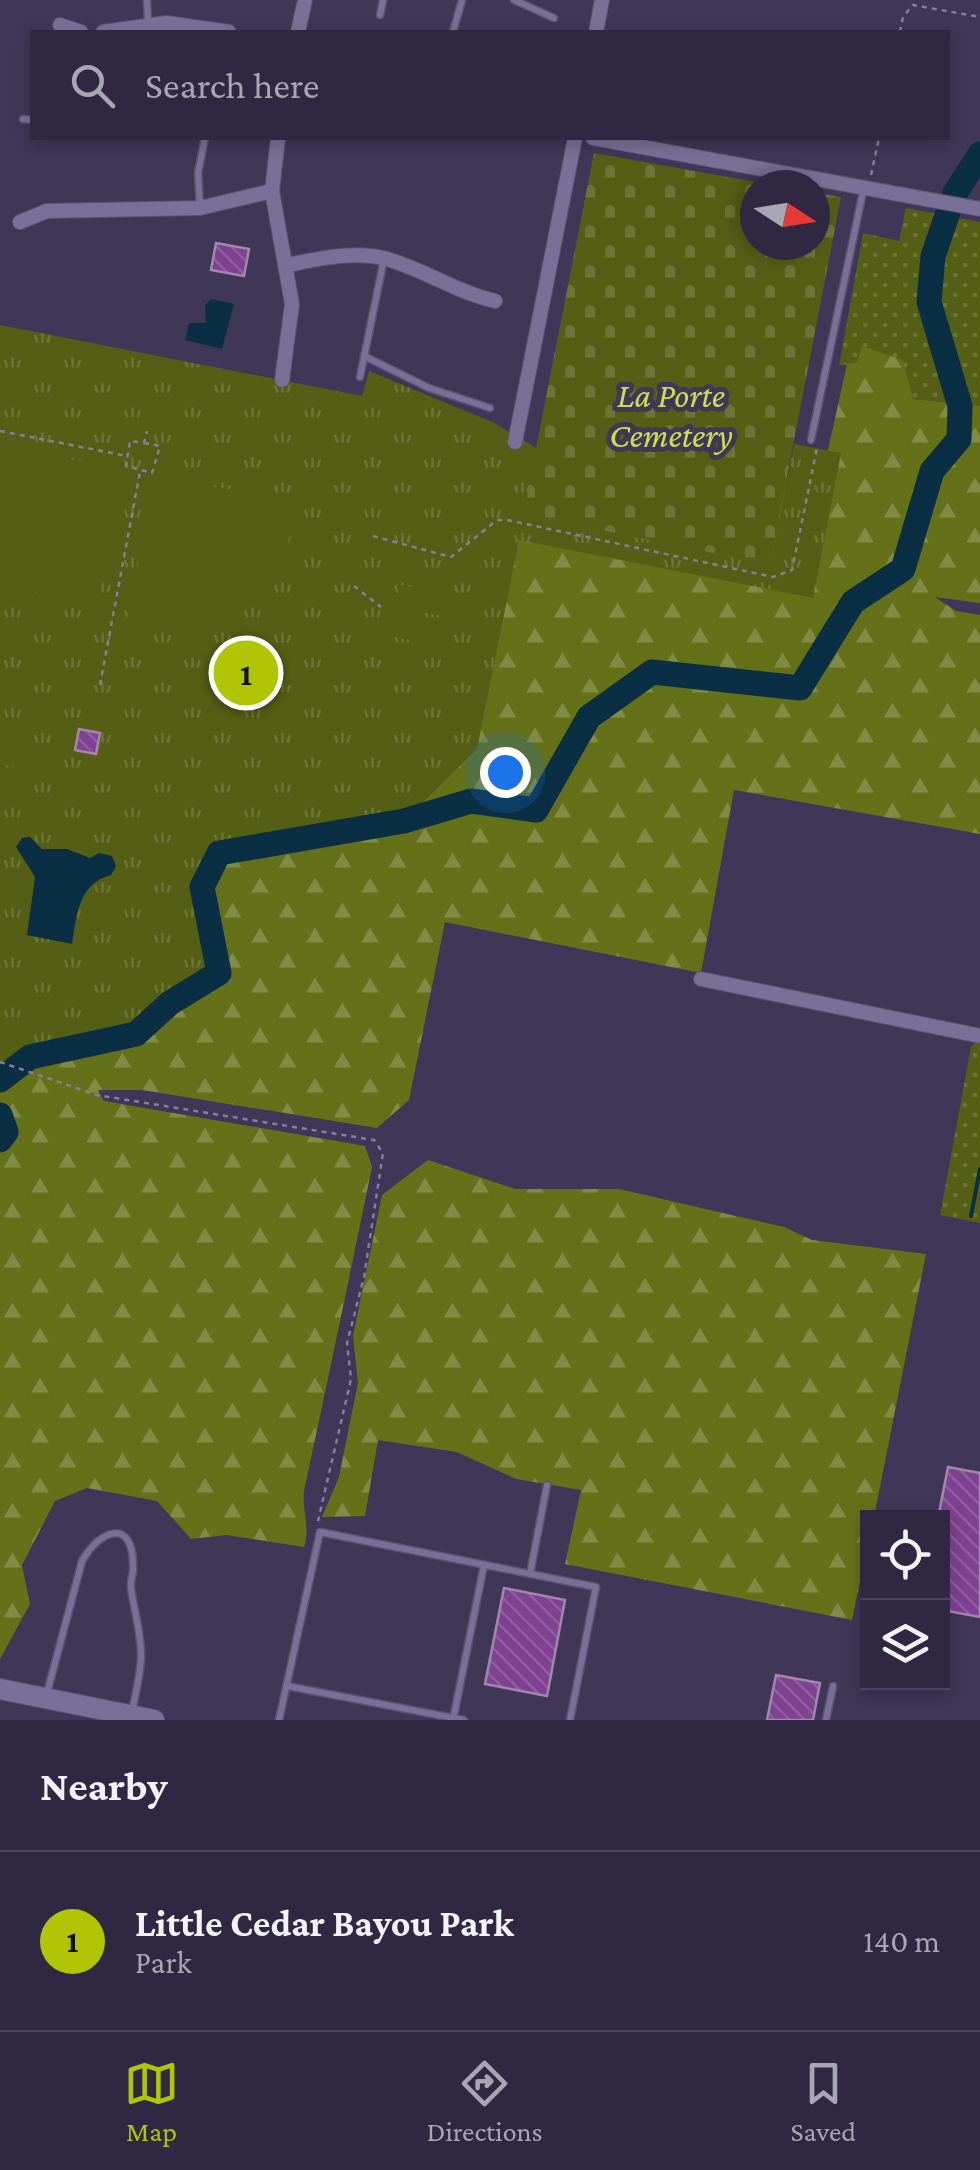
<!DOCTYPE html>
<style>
:root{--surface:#302842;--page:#383049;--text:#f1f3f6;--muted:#a8a6b2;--line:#4b445b;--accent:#afc505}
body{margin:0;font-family:"Crimson Pro",serif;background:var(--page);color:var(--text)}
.controls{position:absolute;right:30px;bottom:30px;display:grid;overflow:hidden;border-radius:0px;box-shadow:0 5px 15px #0003}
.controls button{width:90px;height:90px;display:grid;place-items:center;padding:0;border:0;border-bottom:2px solid var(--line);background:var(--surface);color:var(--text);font:50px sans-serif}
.compass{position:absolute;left:740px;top:170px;width:90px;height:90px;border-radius:50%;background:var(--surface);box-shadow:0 5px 15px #0003;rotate:102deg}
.you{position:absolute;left:505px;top:772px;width:35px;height:35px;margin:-25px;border:8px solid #fff;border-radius:50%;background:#1a73e8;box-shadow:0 0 0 15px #1a73e833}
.badge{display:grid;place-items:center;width:65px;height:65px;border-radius:50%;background:var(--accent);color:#111;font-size:32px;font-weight:700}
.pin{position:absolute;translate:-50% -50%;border:5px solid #fff;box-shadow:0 2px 10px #0006}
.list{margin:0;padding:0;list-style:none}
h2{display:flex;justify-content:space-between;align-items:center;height:130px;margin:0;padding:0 40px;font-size:42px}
h2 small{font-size:32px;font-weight:400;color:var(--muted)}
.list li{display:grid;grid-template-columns:65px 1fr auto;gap:30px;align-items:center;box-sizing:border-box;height:180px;padding:0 40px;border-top:2px solid var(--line)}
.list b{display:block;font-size:38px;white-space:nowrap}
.list p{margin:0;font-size:32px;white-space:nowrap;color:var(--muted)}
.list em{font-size:32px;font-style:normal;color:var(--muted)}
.icon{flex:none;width:55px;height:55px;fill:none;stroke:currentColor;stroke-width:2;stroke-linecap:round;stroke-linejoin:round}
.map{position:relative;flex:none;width:980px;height:1720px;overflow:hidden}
.search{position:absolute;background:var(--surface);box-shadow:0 5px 15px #0003;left:30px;right:30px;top:30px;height:110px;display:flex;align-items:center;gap:25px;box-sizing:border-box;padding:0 35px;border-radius:0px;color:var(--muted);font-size:38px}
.sheet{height:310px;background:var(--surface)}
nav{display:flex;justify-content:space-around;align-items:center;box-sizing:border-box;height:140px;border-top:2px solid var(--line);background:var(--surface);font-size:28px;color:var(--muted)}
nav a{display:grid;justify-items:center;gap:5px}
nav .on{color:var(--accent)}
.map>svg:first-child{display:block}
</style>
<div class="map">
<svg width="980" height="1720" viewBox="0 0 980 1720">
<defs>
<pattern id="grass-dots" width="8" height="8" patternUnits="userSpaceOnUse" patternTransform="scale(2.5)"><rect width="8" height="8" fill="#545e15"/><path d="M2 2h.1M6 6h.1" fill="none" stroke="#6c7437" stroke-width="1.8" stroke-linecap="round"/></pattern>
<pattern id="forest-firs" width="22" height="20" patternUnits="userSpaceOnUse" patternTransform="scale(2.5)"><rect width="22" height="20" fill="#657118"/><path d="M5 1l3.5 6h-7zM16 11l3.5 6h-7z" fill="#818b45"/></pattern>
<pattern id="cemetery-stones" width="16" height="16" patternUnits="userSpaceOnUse" patternTransform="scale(2.5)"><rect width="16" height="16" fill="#545e15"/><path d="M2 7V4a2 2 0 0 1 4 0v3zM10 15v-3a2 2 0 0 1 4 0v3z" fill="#6c7437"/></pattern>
<pattern id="park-tufts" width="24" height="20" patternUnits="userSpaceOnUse" patternTransform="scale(2.5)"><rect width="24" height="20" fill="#545e15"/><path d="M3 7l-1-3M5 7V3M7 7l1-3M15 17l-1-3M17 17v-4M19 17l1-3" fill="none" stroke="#6c7437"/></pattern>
<pattern id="building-back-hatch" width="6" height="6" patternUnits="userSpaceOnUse" patternTransform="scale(2.5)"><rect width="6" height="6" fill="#7f4192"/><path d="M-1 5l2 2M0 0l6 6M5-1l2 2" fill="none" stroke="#905ba1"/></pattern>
</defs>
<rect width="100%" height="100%" fill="#403658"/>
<g fill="url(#grass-dots)">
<path d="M906 208 980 222V406L913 399 863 346 857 362 839 366 863 233 899 241Z"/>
<path d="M977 1040 980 1041V1223L940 1215 971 1047Z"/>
</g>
<g fill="url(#forest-firs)">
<path d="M862 346 903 360 913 399 980 406V603L935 597 956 611 980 615V834L734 790 701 973 445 922 409 1100 377 1128 142 1090H98L104 1101 365 1146 372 1167C350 1274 328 1380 305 1486 300 1507 311 1525 304 1547L226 1535 191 1539 157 1501 87 1488 55 1501 22 1565 30 1604 0 1659V1024L492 422 536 448 524 514 822 477 847 364 857 362Z"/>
<path d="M428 1160 515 1189H619L784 1227 812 1240 926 1254 874 1517 868 1518 867 1548 852 1620 565 1564 581 1490 516 1479 457 1452 378 1440 365 1516 322 1517 339 1477 358 1383 353 1336 382 1195Z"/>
</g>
<path fill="url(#cemetery-stones)" d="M594 153 772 185H755V245H815V193L841 197 770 565 523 514Z"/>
<path fill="url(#park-tufts)" d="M0 325 362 396 369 371 492 422 536 448 524 514 770 565 794 444 841 453 813 598 519 540 477 749 404 821 219 853 202 887 219 973 170 1003 136 1034 30 1057 0 1080Z"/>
<g fill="#545e15">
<path d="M0 446 117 468 123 477 96 613C56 606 26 591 0 560Z"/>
<path d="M162 477 299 503C280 598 221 634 127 620L154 483Z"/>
<path d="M400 585 447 594 443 616 395 607Z"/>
<path d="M394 614 441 624 436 645 389 636Z"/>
<path d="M2 743 44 751 39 772 0 764Z"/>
</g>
<g fill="#0a2f44">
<path d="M211 299 234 304 222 349 185 340 189 323H206L205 305Z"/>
<path d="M30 837 42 849H67L90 858 99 853 112 856 116 866 111 875C78 884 77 914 72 944L27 935 35 877 16 847 22 838Z"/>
</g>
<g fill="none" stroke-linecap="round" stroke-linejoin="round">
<path stroke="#0a2f44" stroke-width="4" d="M971 1216 980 1169"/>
<g stroke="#0a2f44" stroke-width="25">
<path d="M0 1080 30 1057 136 1034 170 1003 219 973 202 887 219 853 404 821 471 801 536 810 589 717 652 672 800 688 853 602 903 569 932 471 959 439 960 406 929 302 933 256 954 195 980 154"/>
<path d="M0 1115 6 1132 0 1140"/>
</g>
</g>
<g fill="url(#building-back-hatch)" stroke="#a287ab" stroke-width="2.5">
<path d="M216 243 249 249 244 276 211 270Z"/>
<path d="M79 729 100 733 96 754 75 750Z"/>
<path d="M948 1467 980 1473V1617L942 1610V1518H938Z"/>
<path d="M504 1588 565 1600 547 1696 485 1684Z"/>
<path d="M776 1675 820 1683 813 1720H767Z"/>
</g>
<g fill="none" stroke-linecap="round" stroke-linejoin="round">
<defs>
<g id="service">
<path d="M147 0 148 24"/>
<path d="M514 0 554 18"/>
<path d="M380 15 383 0"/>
<path d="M453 32 462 0"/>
<path d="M23 119 32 120"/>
<path d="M200 207 198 173 205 138"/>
<path d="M364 356 429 388 490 408"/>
<path d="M360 377 384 259"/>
<path d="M811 440 864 187"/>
<path d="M530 1574 547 1485"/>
<path d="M287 1686 464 1720"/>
<path d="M46 1697 82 1561C100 1529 133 1518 133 1565 134 1573 130 1580 131 1588 134 1611 142 1635 141 1659 140 1677 135 1695 132 1713"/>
<path d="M279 1720 320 1532 596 1587 570 1720"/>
<path d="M453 1720 484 1565"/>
<path d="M826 1720 833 1686"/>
</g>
<g id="minor">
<path d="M60 25 81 32"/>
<path d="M103 32 167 23 229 32"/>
<path d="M298 32 305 0"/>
<path d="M596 32 602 0"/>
<path d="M278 138 272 191 292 304 282 380"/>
<path d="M593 138 980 209"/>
<path d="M20 222 47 211 200 208 272 191"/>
<path d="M287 265C319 259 355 250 387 259 425 270 456 292 495 301"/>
<path d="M515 442 575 138"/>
<path d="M701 979 980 1036"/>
</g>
<path id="secondary" d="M0 1689 154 1720"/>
</defs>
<use href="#service" stroke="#5c5270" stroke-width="9"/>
<use href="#minor" stroke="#5c5270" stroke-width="16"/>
<use href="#secondary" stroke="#5c5270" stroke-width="22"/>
<g stroke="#867f9b" stroke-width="2.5" stroke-dasharray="5 5" stroke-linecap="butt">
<path d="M900 32 903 17 913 5 980 17"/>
<path d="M871 175 879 138"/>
<path d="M0 431 127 456"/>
<path d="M144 443 160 446 152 473 126 466 130 441 144 443 147 431"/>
<path d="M373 536 451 557 497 520H507L773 577 792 570 817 448"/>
<path d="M354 586 381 607"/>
<path d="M100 685 140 472"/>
<path d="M0 1062 97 1095 374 1140 383 1153 364 1277 347 1343 351 1379 318 1521"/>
</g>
<use href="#service" stroke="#7a6f96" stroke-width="6"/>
<use href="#minor" stroke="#7a6f96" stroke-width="14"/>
<use href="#secondary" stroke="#7a6f96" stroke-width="20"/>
</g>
<g text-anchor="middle" stroke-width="10" stroke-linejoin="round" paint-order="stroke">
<g font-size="35" font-style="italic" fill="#c9e04e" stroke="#403658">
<text x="671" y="407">La Porte<tspan x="671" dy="40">Cemetery</tspan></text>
</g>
</g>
</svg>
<div class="controls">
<button><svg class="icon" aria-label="locate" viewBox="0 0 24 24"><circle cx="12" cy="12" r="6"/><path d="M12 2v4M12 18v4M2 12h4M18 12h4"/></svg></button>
<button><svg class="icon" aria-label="layers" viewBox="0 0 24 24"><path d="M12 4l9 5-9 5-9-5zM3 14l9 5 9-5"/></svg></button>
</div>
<svg class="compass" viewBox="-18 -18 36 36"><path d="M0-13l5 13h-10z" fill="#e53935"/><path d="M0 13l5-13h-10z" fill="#a8a6b2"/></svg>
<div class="you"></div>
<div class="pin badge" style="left:246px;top:673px">1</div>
<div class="search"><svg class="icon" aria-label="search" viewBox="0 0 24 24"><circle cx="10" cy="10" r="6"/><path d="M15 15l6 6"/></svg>Search here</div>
</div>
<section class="sheet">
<h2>Nearby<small></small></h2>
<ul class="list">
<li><span class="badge">1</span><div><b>Little Cedar Bayou Park</b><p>Park</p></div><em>140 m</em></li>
</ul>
</section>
<nav>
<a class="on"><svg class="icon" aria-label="map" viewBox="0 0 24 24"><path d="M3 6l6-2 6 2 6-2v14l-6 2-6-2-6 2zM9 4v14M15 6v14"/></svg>Map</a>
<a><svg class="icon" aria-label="directions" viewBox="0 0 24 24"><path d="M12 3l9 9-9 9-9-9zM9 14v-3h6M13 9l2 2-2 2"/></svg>Directions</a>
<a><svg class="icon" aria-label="saved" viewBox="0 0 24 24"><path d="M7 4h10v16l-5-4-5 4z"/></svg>Saved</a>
</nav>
